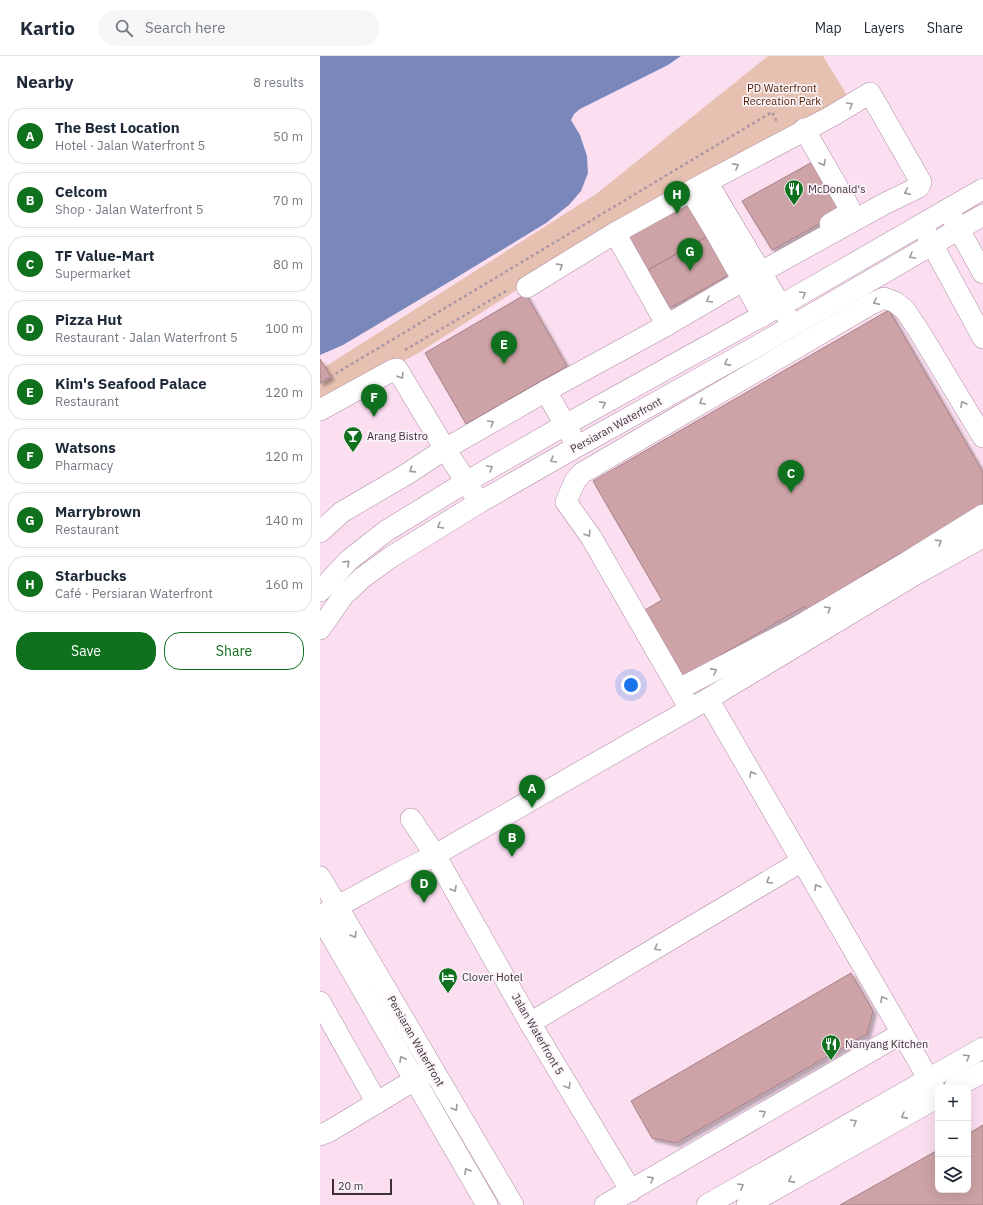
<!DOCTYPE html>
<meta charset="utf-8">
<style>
:root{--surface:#fff;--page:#f6f6f7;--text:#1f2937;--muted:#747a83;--line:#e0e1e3;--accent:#0f701e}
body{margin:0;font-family:"IBM Plex Sans",sans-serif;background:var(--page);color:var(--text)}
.controls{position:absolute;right:12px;bottom:12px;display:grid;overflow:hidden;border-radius:8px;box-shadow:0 4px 16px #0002}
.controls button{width:36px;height:36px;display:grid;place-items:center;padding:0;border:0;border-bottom:1px solid var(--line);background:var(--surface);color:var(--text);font:20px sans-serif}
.scale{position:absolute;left:12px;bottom:10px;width:60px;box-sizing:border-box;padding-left:4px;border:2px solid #3f313a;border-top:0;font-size:11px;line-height:14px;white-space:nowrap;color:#3f313a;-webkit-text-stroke:3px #faf3f8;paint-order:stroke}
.you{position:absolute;left:311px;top:629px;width:14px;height:14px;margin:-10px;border:3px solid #fff;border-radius:50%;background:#1a73e8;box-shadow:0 0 0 6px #1a73e833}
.badge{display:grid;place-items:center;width:26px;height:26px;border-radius:50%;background:var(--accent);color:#fff;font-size:13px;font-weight:700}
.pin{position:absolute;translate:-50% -33px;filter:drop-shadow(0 1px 2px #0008)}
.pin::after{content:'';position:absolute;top:21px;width:14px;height:12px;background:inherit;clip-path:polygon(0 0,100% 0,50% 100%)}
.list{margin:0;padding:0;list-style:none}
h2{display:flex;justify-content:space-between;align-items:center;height:52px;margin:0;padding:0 16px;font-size:17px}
h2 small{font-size:13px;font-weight:400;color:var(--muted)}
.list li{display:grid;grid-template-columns:26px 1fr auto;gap:12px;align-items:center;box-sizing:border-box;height:56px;margin:0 8px 8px;padding:0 8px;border:1px solid var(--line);border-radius:16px}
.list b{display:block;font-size:15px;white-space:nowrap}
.list p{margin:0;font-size:13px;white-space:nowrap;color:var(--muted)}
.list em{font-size:13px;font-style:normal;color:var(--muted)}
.actions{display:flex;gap:8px;padding:12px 16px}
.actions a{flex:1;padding:9px 0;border:1px solid var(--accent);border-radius:16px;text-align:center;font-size:14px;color:var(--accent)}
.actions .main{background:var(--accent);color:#fff}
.icon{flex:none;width:22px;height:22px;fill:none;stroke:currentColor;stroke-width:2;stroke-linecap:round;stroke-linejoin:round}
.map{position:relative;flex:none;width:663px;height:1149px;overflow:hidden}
header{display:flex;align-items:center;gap:24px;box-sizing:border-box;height:56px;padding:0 20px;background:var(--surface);border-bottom:1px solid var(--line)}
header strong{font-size:19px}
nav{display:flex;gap:22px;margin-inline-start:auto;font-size:14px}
.search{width:280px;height:36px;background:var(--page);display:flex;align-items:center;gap:10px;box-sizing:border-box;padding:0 14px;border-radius:16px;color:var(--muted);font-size:15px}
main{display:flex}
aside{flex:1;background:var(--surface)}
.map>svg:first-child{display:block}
</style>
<header>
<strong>Kartio</strong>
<div class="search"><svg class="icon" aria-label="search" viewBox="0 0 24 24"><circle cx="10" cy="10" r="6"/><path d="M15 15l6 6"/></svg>Search here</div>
<nav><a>Map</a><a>Layers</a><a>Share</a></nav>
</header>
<main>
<aside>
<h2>Nearby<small>8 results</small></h2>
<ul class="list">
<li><span class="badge">A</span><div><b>The Best Location</b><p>Hotel · Jalan Waterfront 5</p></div><em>50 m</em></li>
<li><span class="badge">B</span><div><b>Celcom</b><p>Shop · Jalan Waterfront 5</p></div><em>70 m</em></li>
<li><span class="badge">C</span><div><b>TF Value-Mart</b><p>Supermarket</p></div><em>80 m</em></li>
<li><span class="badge">D</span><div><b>Pizza Hut</b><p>Restaurant · Jalan Waterfront 5</p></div><em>100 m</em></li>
<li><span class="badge">E</span><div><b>Kim's Seafood Palace</b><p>Restaurant</p></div><em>120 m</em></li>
<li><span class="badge">F</span><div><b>Watsons</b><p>Pharmacy</p></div><em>120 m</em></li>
<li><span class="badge">G</span><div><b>Marrybrown</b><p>Restaurant</p></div><em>140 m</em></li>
<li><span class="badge">H</span><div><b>Starbucks</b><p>Café · Persiaran Waterfront</p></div><em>160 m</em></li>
</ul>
<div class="actions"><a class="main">Save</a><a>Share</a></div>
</aside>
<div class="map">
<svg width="663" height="1149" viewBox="0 0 663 1149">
<defs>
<filter id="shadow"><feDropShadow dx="3.5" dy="3.5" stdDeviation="1" flood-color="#0004"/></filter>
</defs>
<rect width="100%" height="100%" fill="#fbdff1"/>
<path fill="#e6c0b0" d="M448 0H503L530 44 203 230 100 296 0 351V314L276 138Z"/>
<path fill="#7987ba" d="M0 0H361L348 9 260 53 254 58 251 64 260 79 267 100 268 117 261 135 249 149 226 167 134 223 23 289 0 299Z"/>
<g fill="#cda3a7" stroke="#a78084" filter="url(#shadow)">
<path d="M496 104 525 154 452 194 422 145Z"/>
<path d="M367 140 390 179 328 214 305 177Z"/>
<path d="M390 179 412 217 350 252 328 214Z"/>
<path d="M206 238 247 310 146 368 105 297Z"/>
<path d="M569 254 663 416V450L543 519 547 528 491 561 485 550 363 621 325 554 342 544 273 425Z"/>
<path d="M0 303 11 321 0 327Z"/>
<path d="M531 917 553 955 547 978 356 1087 332 1082 311 1045Z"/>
<path d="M663 1069V1149H520L618 1094V1134H648V1078Z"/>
</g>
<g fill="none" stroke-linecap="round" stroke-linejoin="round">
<defs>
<g id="minor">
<path d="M484 73 529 151 530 155 527 158 510 168"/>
<path d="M371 135 394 173 443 260"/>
<path d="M632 161 663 217"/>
<path d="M295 177 347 269"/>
<path d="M606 177 663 282"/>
<path d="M441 216 564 148 599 131 601 126 598 121 550 37 512 60 387 126 468 262"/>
<path d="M207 231 295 177 387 126"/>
<path d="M226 335 252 381"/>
<path d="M0 354 73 314 77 313 125 393 154 438"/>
<path d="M0 476 22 456 87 418 125 393 226 335 347 269 422 225"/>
<path d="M0 535 29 504 66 475 146 426 245 369 474 242 663 133"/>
<path d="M0 573 23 540 42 522 71 501 160 446 258 390 434 292 663 159"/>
<path d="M359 633 474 573 589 505 663 459"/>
<path d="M388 643 618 1039"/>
<path d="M370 653 271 481 246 446 255 425 262 417 551 248 564 242 575 246 585 254 599 275 663 381"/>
<path d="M91 763 115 799 210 967 311 1135"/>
<path d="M0 821 193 1149"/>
<path d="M0 860 73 820 115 799 388 643 596 518 663 481"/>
<path d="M0 860 167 1149"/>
<path d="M0 946 57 1047"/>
<path d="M210 967 482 805"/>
<path d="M634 1032 663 1016"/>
<path d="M0 1079 8 1076 106 1017"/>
<path d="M285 1149 582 977"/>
<path d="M387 1149 663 992"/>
<path d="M427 1149 618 1041"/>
</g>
</defs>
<use href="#minor" stroke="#ae8ea4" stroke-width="22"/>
<g stroke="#ad97a5" stroke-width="2.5" stroke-dasharray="3 3" stroke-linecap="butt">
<path d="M85 294 188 234"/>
<path d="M0 327 452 56 457 66"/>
</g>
<use href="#minor" stroke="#fff" stroke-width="21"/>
</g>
<defs><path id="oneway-chevron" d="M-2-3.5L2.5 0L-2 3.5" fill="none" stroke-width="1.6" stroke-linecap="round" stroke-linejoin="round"/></defs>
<g stroke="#9f989c">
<use href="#oneway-chevron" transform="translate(530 49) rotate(-30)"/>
<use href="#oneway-chevron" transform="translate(503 107) rotate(61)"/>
<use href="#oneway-chevron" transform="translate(416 110) rotate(-28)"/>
<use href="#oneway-chevron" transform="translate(587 136) rotate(154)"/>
<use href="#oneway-chevron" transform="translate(592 200) rotate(150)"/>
<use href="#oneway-chevron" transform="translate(240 210) rotate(-32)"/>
<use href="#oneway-chevron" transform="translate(483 238) rotate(-30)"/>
<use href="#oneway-chevron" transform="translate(389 244) rotate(149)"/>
<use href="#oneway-chevron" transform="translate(556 246) rotate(154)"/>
<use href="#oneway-chevron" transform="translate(407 307) rotate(151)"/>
<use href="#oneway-chevron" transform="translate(81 320) rotate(58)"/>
<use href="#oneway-chevron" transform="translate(382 346) rotate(150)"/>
<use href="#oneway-chevron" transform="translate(283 348) rotate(-29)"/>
<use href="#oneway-chevron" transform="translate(643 348) rotate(-121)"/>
<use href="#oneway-chevron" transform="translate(171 367) rotate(-30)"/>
<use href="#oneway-chevron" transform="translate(233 404) rotate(150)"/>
<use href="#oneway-chevron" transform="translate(170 412) rotate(-30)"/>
<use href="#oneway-chevron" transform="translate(92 414) rotate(147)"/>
<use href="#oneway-chevron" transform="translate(120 470) rotate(149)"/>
<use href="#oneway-chevron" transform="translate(268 478) rotate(57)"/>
<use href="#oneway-chevron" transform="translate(619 486) rotate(-32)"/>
<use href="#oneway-chevron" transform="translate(27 507) rotate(-44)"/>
<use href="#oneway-chevron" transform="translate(508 553) rotate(-31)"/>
<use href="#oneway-chevron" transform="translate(394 615) rotate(-28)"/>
<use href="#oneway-chevron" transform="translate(432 718) rotate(-120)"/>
<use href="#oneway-chevron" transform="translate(449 825) rotate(149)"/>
<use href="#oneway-chevron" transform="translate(497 831) rotate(-120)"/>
<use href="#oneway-chevron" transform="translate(134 833) rotate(60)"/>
<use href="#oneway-chevron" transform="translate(34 879) rotate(60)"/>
<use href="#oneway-chevron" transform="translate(337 892) rotate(149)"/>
<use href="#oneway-chevron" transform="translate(563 943) rotate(-120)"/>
<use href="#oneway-chevron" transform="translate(647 1001) rotate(-30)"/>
<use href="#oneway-chevron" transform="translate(82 1003) rotate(-120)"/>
<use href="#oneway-chevron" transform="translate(248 1030) rotate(59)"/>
<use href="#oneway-chevron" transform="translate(135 1052) rotate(59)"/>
<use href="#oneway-chevron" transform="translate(443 1057) rotate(-30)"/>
<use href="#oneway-chevron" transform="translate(584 1060) rotate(151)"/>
<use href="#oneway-chevron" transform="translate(534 1066) rotate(-30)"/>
<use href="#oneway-chevron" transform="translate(147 1115) rotate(-120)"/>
<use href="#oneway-chevron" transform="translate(331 1123) rotate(-30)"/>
<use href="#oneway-chevron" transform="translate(471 1124) rotate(151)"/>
<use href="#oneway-chevron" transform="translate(421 1130) rotate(-30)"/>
</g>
<defs>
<symbol id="restaurant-pin" viewBox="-11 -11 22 30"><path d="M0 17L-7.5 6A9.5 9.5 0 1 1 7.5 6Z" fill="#0f701e" stroke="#faf3f8"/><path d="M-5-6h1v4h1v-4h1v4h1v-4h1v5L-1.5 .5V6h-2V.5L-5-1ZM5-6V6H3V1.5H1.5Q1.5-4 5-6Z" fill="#fff"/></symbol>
<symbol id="bar-pin" viewBox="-11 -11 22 30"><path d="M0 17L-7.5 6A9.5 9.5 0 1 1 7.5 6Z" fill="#0f701e" stroke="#faf3f8"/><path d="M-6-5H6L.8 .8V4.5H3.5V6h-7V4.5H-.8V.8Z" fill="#fff"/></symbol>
<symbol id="hotel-pin" viewBox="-11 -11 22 30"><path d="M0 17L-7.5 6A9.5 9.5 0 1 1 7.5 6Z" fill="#0f701e" stroke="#faf3f8"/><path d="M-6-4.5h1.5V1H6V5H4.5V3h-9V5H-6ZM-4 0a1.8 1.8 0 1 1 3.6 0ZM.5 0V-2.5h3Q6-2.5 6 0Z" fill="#fff"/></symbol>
</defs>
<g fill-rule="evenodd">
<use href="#restaurant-pin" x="463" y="122" width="22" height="30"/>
<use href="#bar-pin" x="22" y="369" width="22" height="30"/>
<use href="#hotel-pin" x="117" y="910" width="22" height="30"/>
<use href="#restaurant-pin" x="500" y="977" width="22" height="30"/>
</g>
<g text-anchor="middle" stroke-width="3.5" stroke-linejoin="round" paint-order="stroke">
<g font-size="11" fill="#521e01" stroke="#faf3f8">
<text x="462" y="36">PD Waterfront<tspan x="462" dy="13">Recreation Park</tspan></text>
</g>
<g font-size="11" fill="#3f313a" stroke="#faf3f8" text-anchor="start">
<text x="488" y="137">McDonald's</text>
<text x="47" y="384">Arang Bistro</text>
<text x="142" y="925">Clover Hotel</text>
<text x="525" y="992">Nanyang Kitchen</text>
</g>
<g font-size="11" fill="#3f313a" stroke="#faf3f8">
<text transform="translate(296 369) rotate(-29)" y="4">Persiaran Waterfront</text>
<text transform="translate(218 978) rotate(60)" y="4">Jalan Waterfront 5</text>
<text transform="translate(96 985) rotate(60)" y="4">Persiaran Waterfront</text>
</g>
</g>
</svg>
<div class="controls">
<button>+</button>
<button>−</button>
<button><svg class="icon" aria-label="layers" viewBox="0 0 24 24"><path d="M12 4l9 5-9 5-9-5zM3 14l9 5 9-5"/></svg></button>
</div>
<div class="scale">20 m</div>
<div class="you"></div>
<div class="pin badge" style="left:212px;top:752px">A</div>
<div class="pin badge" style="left:192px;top:801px">B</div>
<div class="pin badge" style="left:471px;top:437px">C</div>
<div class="pin badge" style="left:104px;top:847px">D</div>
<div class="pin badge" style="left:184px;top:308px">E</div>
<div class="pin badge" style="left:54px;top:361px">F</div>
<div class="pin badge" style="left:370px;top:215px">G</div>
<div class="pin badge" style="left:357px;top:158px">H</div>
</div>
</main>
